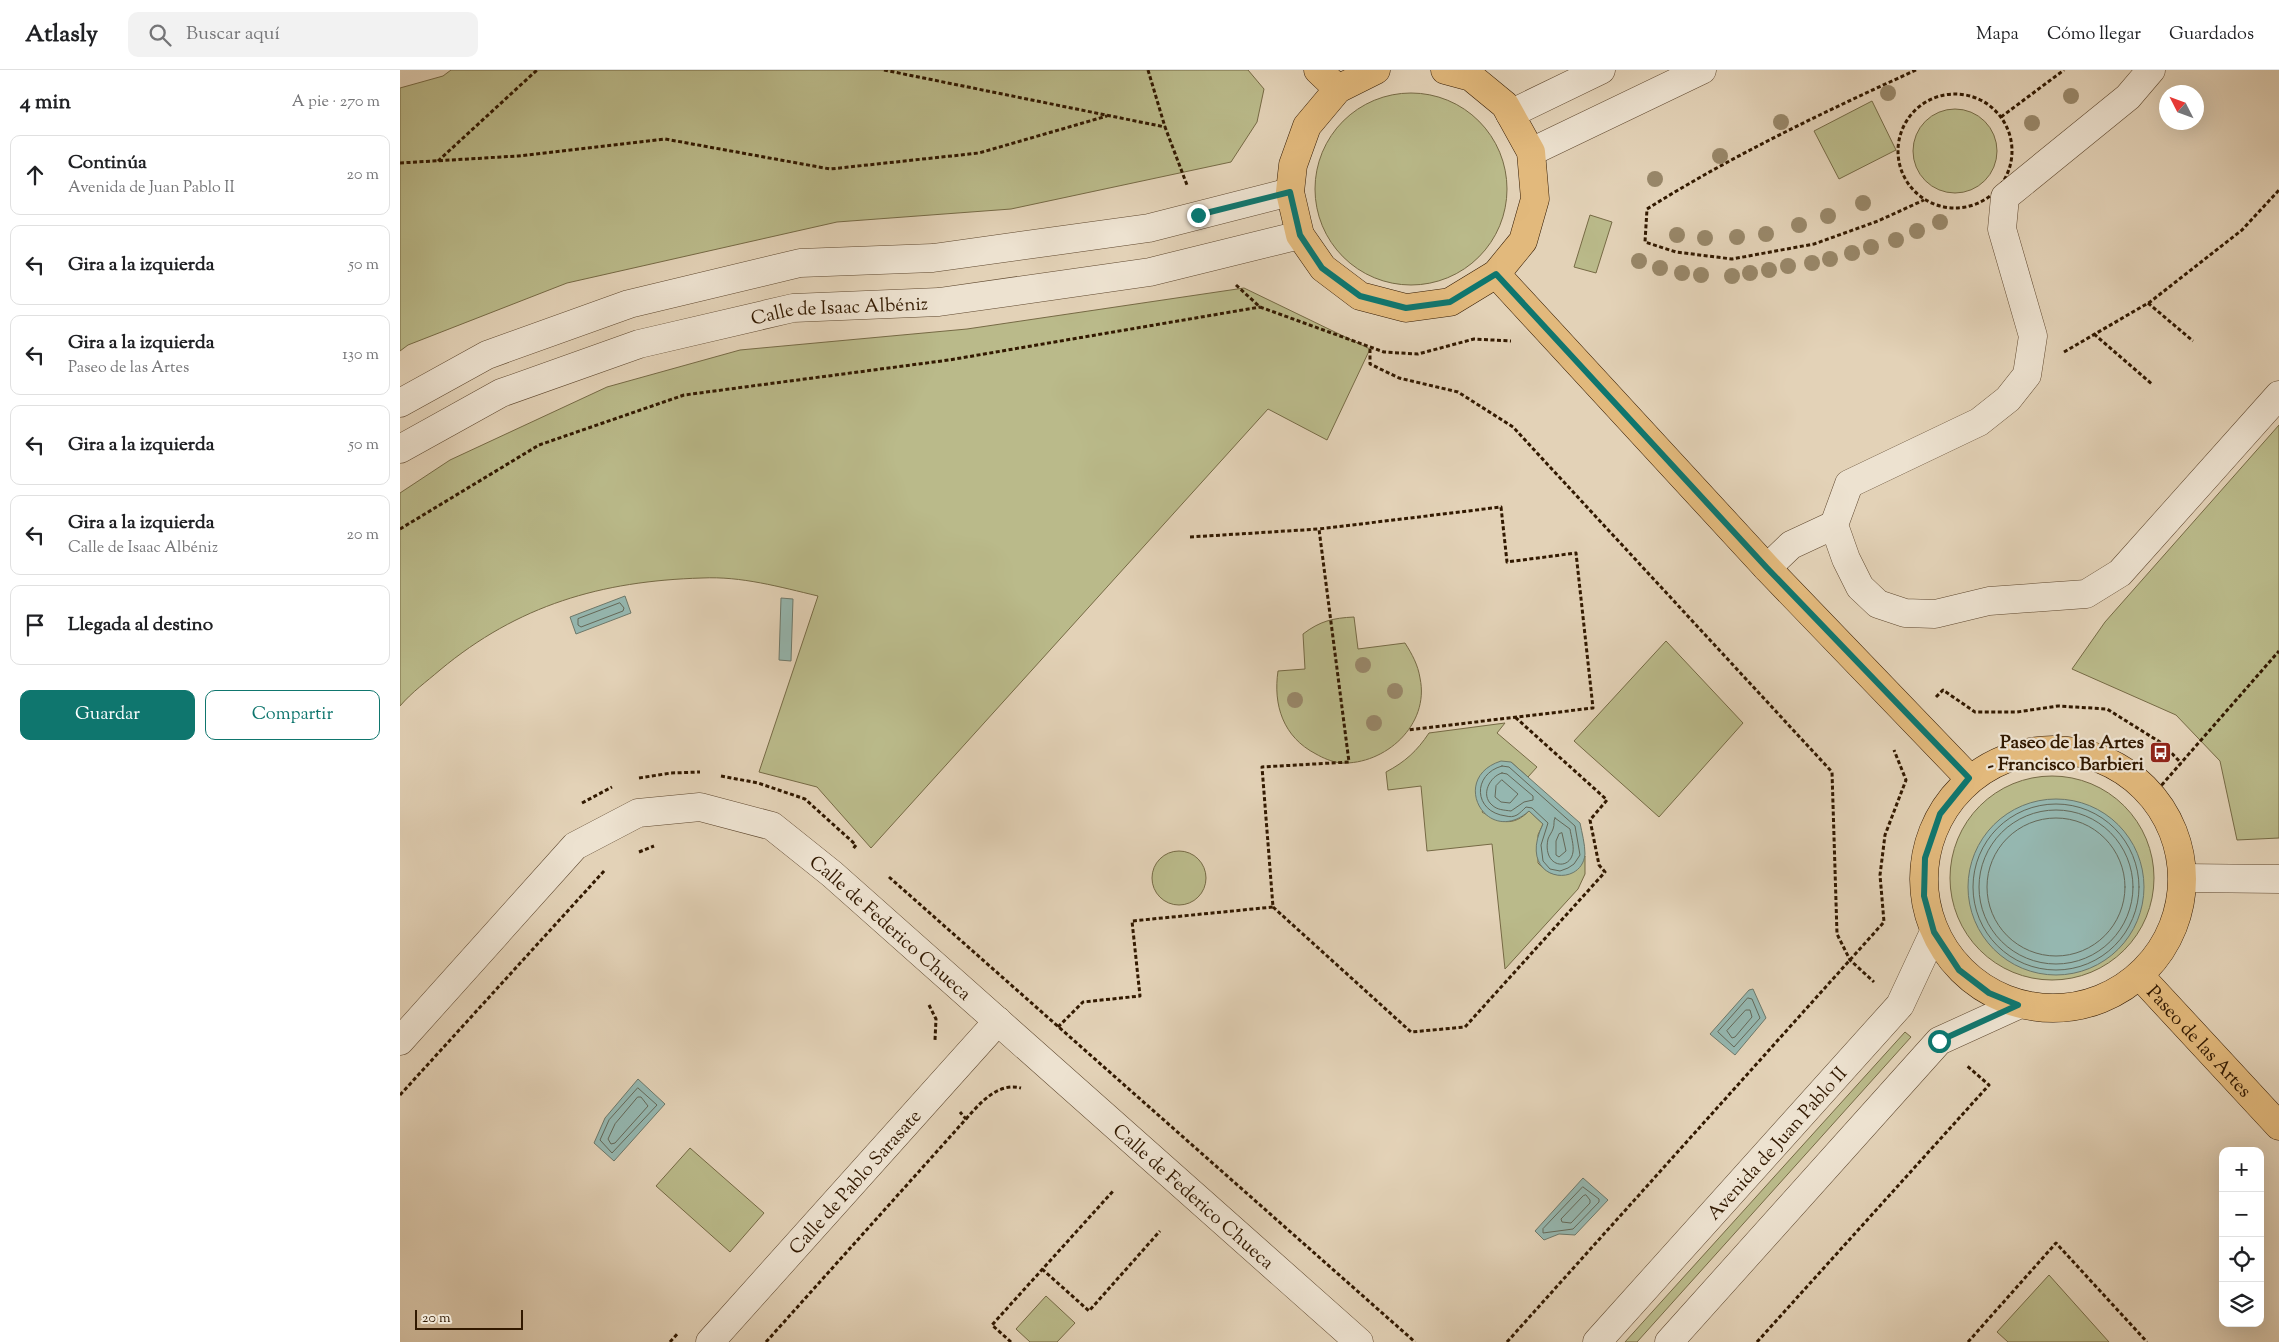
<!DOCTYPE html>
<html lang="es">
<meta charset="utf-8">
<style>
:root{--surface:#fff;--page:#f2f2f2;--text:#202124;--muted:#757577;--line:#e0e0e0;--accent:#0f766e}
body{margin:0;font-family:"Sorts Mill Goudy",serif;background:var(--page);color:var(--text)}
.controls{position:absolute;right:15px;bottom:15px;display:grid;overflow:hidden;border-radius:10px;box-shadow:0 5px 20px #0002}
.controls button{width:45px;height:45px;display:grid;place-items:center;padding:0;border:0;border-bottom:1px solid var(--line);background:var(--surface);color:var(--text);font:25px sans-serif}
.compass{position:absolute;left:1759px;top:15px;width:45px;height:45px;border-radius:50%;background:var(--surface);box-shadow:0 5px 20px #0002;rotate:312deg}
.scale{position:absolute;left:15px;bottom:12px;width:108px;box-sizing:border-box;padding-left:5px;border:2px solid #321900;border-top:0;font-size:14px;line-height:18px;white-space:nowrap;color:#321900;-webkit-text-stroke:4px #ede2d0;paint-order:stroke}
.stop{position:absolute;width:15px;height:15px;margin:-11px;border:4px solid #0f766e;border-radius:50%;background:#fff}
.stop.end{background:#0f766e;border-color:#fff;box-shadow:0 1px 5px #0008}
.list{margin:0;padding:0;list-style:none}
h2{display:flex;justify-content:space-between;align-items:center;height:65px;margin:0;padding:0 20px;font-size:21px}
h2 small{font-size:16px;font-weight:400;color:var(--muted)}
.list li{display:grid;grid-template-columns:32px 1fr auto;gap:15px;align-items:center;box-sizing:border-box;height:80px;margin:0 10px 10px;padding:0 10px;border:1px solid var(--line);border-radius:10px}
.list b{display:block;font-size:19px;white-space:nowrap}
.list p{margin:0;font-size:16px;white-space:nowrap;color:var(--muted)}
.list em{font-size:16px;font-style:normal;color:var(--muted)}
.actions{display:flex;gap:10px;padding:15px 20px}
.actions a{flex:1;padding:11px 0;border:1px solid var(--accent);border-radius:10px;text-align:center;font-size:18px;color:var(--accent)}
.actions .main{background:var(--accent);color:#fff}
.icon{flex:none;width:28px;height:28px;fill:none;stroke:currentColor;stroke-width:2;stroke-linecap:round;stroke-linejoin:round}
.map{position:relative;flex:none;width:1879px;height:1272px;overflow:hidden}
header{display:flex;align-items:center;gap:30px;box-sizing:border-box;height:70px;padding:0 25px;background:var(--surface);border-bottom:1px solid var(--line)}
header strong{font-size:24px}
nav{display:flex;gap:28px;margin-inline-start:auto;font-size:18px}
.search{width:350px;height:45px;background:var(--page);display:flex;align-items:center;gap:12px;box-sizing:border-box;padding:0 18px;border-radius:10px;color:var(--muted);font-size:19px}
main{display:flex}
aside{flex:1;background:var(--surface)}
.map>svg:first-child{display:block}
</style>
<header>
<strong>Atlasly</strong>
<div class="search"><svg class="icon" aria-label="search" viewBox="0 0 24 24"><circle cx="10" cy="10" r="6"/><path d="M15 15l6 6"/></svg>Buscar aquí</div>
<nav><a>Mapa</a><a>Cómo llegar</a><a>Guardados</a></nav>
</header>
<main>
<aside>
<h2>4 min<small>A pie · 270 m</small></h2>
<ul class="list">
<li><svg class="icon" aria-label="ahead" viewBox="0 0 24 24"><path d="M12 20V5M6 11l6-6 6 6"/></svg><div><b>Continúa</b><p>Avenida de Juan Pablo II</p></div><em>20 m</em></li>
<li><svg class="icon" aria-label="left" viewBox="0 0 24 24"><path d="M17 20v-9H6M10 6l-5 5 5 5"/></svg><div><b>Gira a la izquierda</b></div><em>50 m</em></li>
<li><svg class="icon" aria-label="left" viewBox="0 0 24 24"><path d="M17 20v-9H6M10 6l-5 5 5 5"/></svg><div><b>Gira a la izquierda</b><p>Paseo de las Artes</p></div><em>130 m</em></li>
<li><svg class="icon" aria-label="left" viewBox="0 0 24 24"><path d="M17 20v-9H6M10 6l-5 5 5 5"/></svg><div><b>Gira a la izquierda</b></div><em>50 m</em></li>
<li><svg class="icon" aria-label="left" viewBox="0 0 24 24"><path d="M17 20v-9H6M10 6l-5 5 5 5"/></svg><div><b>Gira a la izquierda</b><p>Calle de Isaac Albéniz</p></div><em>20 m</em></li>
<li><svg class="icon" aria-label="arrive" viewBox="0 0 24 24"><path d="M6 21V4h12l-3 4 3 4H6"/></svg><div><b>Llegada al destino</b></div></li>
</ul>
<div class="actions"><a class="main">Guardar</a><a>Compartir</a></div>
</aside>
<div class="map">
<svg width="1879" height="1272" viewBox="0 0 1879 1272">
<rect width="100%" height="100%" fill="#e3d2b7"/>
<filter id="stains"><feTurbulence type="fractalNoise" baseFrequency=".004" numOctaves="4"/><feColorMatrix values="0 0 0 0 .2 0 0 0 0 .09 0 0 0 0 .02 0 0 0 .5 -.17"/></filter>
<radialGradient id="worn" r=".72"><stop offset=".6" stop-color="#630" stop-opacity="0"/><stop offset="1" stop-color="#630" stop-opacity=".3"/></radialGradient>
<g fill="#baba8a" stroke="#766a45">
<path d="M51 0H848L864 19 857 52 831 92 611 139 437 152 167 213 8 275 0 281V18L43 6Z"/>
<circle cx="1011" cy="119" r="96"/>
<path d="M1472 31 1496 80 1439 109 1414 61Z"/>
<circle cx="1555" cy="81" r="42"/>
<path d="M1190 145 1212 152 1196 203 1174 197Z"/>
<path d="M844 218 970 279 927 370 868 339 471 778 417 717 359 702 418 526C380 517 341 506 302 508 201 511 118 535 40 600 26 612 12 622 0 636V423L50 390 207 317 340 280 567 259Z"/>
<path d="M1879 355V768L1837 770 1820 691 1776 645 1672 599 1705 552Z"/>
<path d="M954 547 958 579 1005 573C1012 584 1018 595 1020 608 1030 655 985 695 941 693 932 692 923 688 916 684 883 667 873 635 878 601L905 599 903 564C920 551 933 548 954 547Z"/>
<path d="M1266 571 1343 653 1259 747 1174 671Z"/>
<path d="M1105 653 1097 663 1137 697 1128 707 1111 692 1082 742C1100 753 1113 757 1129 741L1143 754 1138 765V793C1155 812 1173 807 1185 786V804L1178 819 1105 899 1092 774 1027 781 1021 716 988 720 986 702C1005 692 1017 681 1029 663Z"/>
<circle cx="1652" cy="808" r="102"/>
<circle cx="779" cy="808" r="27"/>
<path d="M1505 962 1511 967 1237 1272H1225Z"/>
<path d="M290 1078 364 1143 330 1182 256 1116Z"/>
<path d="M1649 1205 1709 1272H1608L1597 1262Z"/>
<path d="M646 1226 675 1253 657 1272H630L616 1259Z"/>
</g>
<g fill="#95b7b0" stroke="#6d786a">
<path d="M225 526 231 543 176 564 170 547Z"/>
<path d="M381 528 393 529 391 591 379 590Z"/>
<path d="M1101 691 1111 692 1180 753C1182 763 1185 774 1185 784 1182 820 1115 811 1143 754L1129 741C1087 778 1048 708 1101 691Z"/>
<circle cx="1656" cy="817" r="88"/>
<path d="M1353 919 1366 948 1335 985 1310 964 1349 920Z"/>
<path d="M238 1009 265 1034 214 1091 194 1073 205 1048Z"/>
<path d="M1183 1108 1208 1130 1175 1165 1159 1164 1144 1170 1135 1161Z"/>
</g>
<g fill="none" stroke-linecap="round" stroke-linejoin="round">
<g stroke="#646858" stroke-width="1">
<path d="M220 533 224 538 223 541 181 557 178 555V549Z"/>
<path d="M1102 696 1109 697 1175 756 1180 785 1174 794 1168 798 1160 801 1150 799 1143 791 1141 775 1148 753 1132 738 1126 737C1123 740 1120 743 1117 745 1113 747 1110 747 1106 746 1073 742 1072 704 1102 696Z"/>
<path d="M1102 703 1107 704 1133 726V730L1124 732 1111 741C1104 740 1097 740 1092 735 1080 725 1090 706 1102 703Z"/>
<path d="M1102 710 1118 724 1110 733 1101 732 1095 727 1096 716Z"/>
<circle cx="1656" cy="817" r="83"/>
<circle cx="1656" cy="817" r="77"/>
<circle cx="1656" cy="817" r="69"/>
<path d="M1155 748 1170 759C1171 766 1174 775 1173 782 1170 802 1142 797 1148 769 1149 766 1152 762 1153 759 1155 754 1153 751 1155 748Z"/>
<path d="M1162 763 1166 781 1159 787 1156 785V771L1159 764Z"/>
<path d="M1348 928 1352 929 1360 948 1334 977 1318 962Z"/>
<path d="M1346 940H1350L1352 947 1335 967 1332 968 1327 961Z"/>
<path d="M238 1018 257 1035 212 1083 200 1070 209 1050Z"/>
<path d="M238 1027H241L248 1036 215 1073 211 1074 208 1069 215 1054Z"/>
<path d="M1183 1117 1199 1129V1132L1173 1159 1143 1163V1159Z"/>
<path d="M1186 1125 1190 1130V1133L1171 1153 1162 1152 1161 1149 1183 1126Z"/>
</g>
<defs>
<g id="minor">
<path d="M1751 0 1728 27 1605 127 1602 159 1633 266 1627 305 1608 329 1579 352 1449 414 1434 455 1446 489 1460 517 1478 534 1505 543 1535 544 1589 531 1686 524 1720 503 1879 325"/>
<path d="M1110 44 1201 0"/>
<path d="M1131 82 1302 0"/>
<path d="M0 333 87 285 229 234 400 193 533 188 749 158 890 122"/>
<path id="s1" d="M0 379 101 323 239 274 393 238 539 232 750 202 900 165"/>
<path d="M1367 498 1391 475 1434 455"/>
<path d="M1783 808 1879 809"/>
<path id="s2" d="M0 971 175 776 238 743 300 737 372 756 432 804 959 1272"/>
<path id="s3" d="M310 1272 598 951"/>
<path id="s4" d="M1197 1272 1500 935 1534 862"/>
<path d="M1269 1272 1539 971 1618 935"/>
</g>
<g id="major">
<path d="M918 0 938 19"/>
<path d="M976 0 938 19 907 56 893 95 890 122 900 165 923 198 960 226 1006 238 1050 232 1096 204 1123 171 1135 129 1131 82 1105 35 1071 7 1045 0"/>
<path d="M1096 204 1367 498 1569 708"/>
<circle cx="1653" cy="809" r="129"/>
<path id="s5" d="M1740 906 1879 1056"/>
</g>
</defs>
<use href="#minor" stroke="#5e472e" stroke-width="29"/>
<use href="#major" stroke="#321900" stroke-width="29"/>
<g stroke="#321900" stroke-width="3" stroke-dasharray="4 2.5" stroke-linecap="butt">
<path d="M484 0 765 57 787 115"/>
<path d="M748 0 765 57"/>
<path d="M1516 0C1424 42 1333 85 1247 139L1245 172 1276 182 1332 189 1414 174 1478 151 1524 130"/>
<circle cx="1555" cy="81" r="57"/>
<path d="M1601 47 1664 0"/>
<path d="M38 91 137 0"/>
<path d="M0 93 118 86 265 69 430 99 579 83 707 46"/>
<path d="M836 215 860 237 984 282 1018 284 1074 269 1111 271"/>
<path d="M1748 233 1793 271"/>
<path d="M1694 264 1753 315"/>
<path d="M970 279V294L999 308 1058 322 1113 357 1432 702 1437 864 1450 890 1474 912"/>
<path d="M1664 282 1750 232 1842 160 1879 120"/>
<path d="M0 459 139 375 284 325 549 290 860 237"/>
<path d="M790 467 919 459"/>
<path d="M1536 627 1543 620 1575 642H1617L1658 636 1707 639 1763 674 1781 693"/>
<path d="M321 706 358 713 405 729 456 775 453 779"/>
<path d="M239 708 271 703 300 702"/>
<path d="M1753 725 1879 581"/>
<path d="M182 733 212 717"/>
<path d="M239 782 254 776"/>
<path d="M489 807 1015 1272"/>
<path d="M873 837 1011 962 1065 957 1205 802 1199 795 1190 750 1207 730 1115 647"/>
<path d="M529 935 536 949 535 970"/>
<path d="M658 957 683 932 740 926 732 851 873 837 862 697 949 692 919 459 1101 437 1107 492 1176 483 1193 638 1008 660"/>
<path d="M0 1025 205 800"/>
<path d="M566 1049C580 1033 598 1012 621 1018"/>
<path d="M642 1199 689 1241 760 1161"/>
<path d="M270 1272 278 1263"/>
<path d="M366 1272 566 1049 560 1042"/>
<path d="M611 1272 592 1255 714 1120"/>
<path d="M1107 1272 1484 852 1480 805 1485 765 1506 710 1494 680"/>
<path d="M1357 1272 1589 1015 1566 995"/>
<path d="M1568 1272 1656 1173 1747 1272"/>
</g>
<use href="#minor" stroke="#ede2d0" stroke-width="28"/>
<use href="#major" stroke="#e2b97c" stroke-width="28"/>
</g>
<g fill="#988769">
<circle cx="1488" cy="23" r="8"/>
<circle cx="1671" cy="26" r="8"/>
<circle cx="1381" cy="52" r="8"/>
<circle cx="1632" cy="53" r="8"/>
<circle cx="1320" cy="86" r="8"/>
<circle cx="1255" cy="109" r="8"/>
<circle cx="1463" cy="133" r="8"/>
<circle cx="1428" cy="146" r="8"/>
<circle cx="1540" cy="152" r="8"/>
<circle cx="1399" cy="155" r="8"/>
<circle cx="1517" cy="161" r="8"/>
<circle cx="1366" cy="164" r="8"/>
<circle cx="1277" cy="165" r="8"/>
<circle cx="1337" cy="167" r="8"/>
<circle cx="1305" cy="168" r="8"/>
<circle cx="1496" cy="170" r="8"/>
<circle cx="1471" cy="177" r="8"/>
<circle cx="1452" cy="183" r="8"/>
<circle cx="1430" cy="189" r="8"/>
<circle cx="1239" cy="191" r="8"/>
<circle cx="1412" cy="193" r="8"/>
<circle cx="1388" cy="196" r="8"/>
<circle cx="1260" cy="198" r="8"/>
<circle cx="1369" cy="200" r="8"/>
<circle cx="1282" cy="203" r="8"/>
<circle cx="1350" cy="203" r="8"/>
<circle cx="1301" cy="205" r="8"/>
<circle cx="1332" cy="206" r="8"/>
<circle cx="963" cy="595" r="8"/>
<circle cx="995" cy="621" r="8"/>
<circle cx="895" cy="630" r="8"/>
<circle cx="974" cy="653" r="8"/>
</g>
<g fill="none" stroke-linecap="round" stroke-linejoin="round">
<path stroke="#0f766e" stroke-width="6" d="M798 145 890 122 900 165 922 198 960 226 1006 238 1050 232 1096 204 1367 498 1569 708 1540 744 1525 788 1524 826 1534 862 1559 900 1589 923 1618 935 1539 971"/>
</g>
<defs>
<symbol id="bus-square" viewBox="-11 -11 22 22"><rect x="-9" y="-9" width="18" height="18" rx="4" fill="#8f2418" stroke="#ede2d0"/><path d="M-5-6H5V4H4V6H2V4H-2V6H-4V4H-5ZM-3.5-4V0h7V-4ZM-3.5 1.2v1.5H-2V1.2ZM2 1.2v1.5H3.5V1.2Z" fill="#fff"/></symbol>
</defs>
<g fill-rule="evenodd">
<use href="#bus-square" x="1748" y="670" width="25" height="25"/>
</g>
<g text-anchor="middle" stroke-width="4.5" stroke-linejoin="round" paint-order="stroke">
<g font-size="19" fill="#321900" stroke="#ede2d0">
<text dy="7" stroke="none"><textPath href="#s1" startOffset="466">Calle de Isaac Albéniz</textPath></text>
<text dy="7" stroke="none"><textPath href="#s2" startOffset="626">Calle de Federico Chueca</textPath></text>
<text dy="7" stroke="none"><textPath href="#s5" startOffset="88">Paseo de las Artes</textPath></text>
<text dy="7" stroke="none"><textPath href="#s4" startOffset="268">Avenida de Juan Pablo II</textPath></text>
<text dy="7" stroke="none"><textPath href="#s3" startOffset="216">Calle de Pablo Sarasate</textPath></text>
<text dy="7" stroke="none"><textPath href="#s2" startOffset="1031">Calle de Federico Chueca</textPath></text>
</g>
<g font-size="19" font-weight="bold" fill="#321900" stroke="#ede2d0" text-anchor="end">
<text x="1744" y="678">Paseo de las Artes<tspan x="1744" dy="22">- Francisco Barbieri</tspan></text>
</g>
</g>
<rect width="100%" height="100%" filter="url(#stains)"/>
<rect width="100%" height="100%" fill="url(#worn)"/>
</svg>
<div class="controls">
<button>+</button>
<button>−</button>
<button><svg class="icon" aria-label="locate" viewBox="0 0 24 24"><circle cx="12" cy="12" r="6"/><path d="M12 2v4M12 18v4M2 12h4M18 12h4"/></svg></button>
<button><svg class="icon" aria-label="layers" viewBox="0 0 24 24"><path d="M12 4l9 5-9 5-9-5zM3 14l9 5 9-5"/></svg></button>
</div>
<svg class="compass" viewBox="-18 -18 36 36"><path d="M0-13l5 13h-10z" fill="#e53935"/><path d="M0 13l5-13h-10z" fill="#757577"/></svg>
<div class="scale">20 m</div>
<div class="stop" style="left:1539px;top:971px"></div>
<div class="stop end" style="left:798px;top:145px"></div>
</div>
</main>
